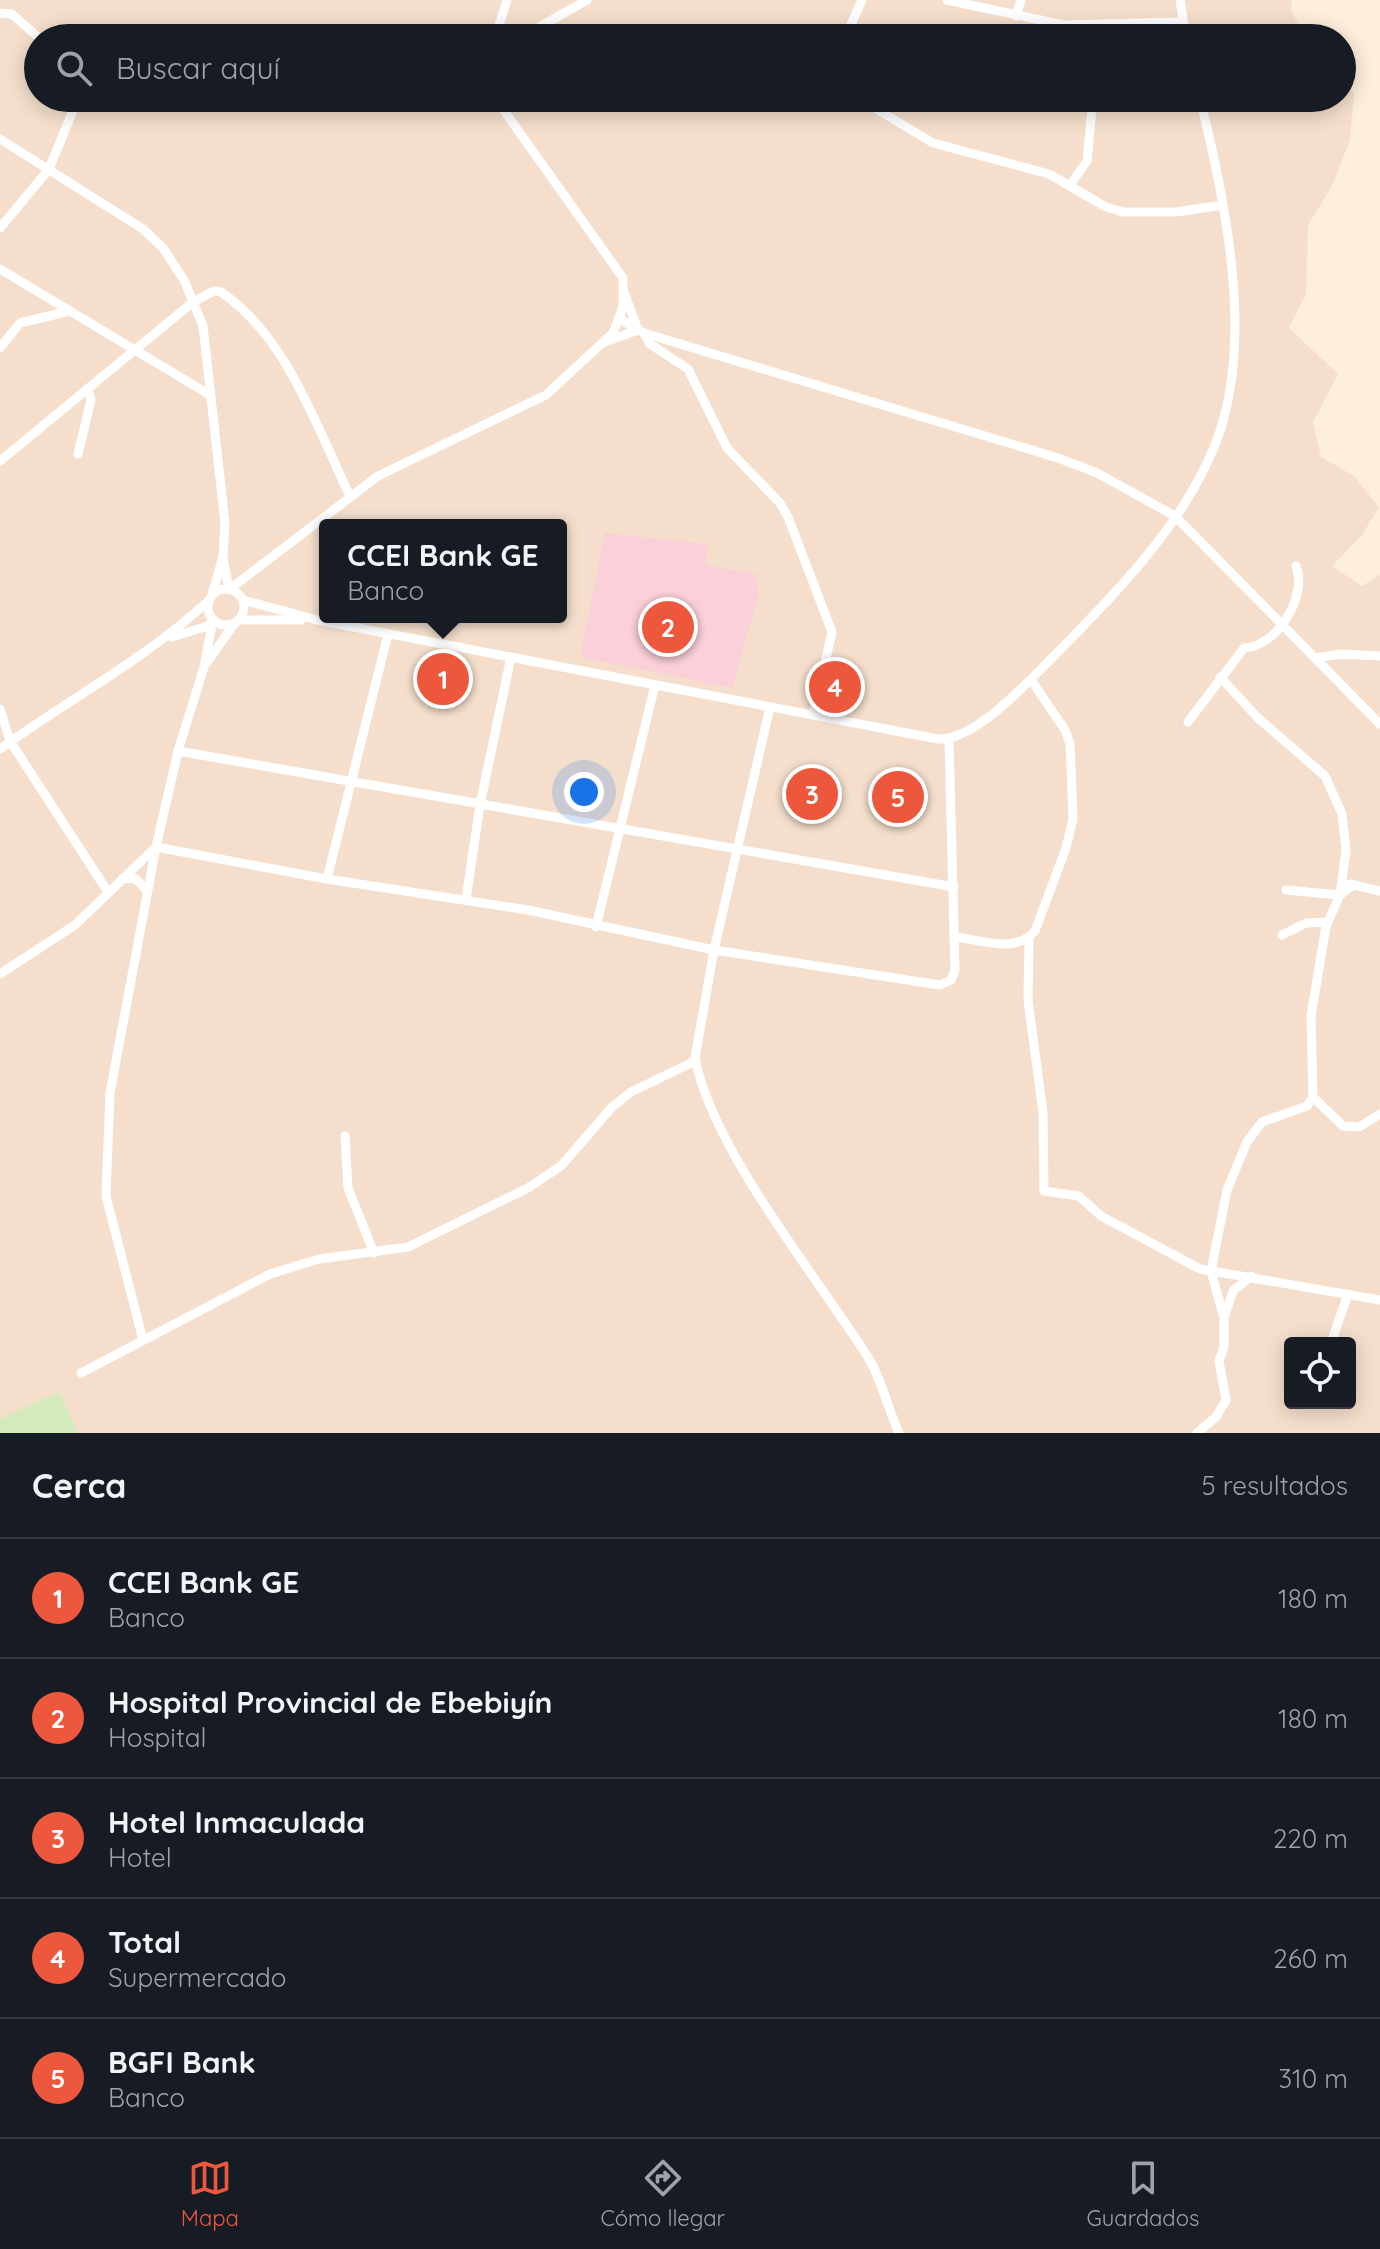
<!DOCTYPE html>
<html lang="es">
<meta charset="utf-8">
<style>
:root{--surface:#171b24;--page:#242831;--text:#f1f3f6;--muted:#9ea1a6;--line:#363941;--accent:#ed573c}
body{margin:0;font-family:Quicksand,sans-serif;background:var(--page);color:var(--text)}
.controls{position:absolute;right:24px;bottom:24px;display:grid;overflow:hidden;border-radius:8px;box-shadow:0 4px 20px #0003}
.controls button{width:72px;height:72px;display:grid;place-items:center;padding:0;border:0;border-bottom:2px solid var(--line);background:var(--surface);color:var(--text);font:40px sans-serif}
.you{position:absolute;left:584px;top:792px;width:28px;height:28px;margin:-20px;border:6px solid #fff;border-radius:50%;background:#1a73e8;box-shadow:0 0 0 12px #1a73e833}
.badge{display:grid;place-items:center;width:52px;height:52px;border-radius:50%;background:var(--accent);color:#fff;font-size:26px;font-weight:700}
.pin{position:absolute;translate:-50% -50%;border:4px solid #fff;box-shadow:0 2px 8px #0006}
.popup{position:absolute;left:319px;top:519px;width:248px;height:104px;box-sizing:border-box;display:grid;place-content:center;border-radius:8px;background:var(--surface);filter:drop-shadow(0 2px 6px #0005);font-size:26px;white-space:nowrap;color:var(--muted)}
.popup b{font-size:30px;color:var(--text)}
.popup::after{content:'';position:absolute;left:50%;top:100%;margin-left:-16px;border:16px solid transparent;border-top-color:var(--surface)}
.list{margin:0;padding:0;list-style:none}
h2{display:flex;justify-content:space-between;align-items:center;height:104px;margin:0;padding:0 32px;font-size:34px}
h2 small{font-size:26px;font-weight:400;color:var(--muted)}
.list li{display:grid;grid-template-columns:52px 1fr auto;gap:24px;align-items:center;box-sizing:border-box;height:120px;padding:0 32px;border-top:2px solid var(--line)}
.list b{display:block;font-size:30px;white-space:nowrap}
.list p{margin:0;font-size:26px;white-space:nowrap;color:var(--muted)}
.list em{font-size:26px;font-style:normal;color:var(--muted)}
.icon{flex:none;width:44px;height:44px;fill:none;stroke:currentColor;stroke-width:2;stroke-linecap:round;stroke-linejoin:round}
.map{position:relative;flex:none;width:1380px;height:1433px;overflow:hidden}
.search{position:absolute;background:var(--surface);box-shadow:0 4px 20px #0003;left:24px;right:24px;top:24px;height:88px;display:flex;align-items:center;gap:20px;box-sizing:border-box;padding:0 28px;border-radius:44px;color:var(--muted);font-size:30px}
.sheet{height:704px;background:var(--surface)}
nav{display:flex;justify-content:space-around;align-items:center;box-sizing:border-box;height:112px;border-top:2px solid var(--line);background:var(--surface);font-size:22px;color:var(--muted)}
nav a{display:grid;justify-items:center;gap:4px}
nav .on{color:var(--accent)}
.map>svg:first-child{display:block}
</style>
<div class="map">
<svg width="1380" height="1433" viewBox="0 0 1380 1433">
<rect width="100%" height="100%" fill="#fdeedd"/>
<path fill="#f5dfcc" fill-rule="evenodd" d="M0 0H1292L1291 10 1305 38H38V98H1342V75L1354 94 1350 140 1333 184 1308 225 1306 294 1289 328 1338 374 1313 422 1321 457 1354 476 1379 507 1362 535 1332 566 1362 586 1380 575V1433H0ZM325 525H561V617H325ZM1290 1343H1350V1403H1290Z"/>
<path fill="#fbd0d8" d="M605 533 708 544 705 565 756 574 758 597 732 688 580 657Z"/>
<path fill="#d2eabc" d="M59 1392 78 1433H0V1419Z"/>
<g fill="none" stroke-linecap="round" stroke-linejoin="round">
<g stroke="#fff" stroke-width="9">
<path d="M947 0 1064 25 1182 22"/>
<path d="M1180 0 1186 38"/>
<path d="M0 13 12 14 39 38"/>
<path d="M1016 16 1021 0"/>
<path d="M495 38 507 0"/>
<path d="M520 38 587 0"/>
<path d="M845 38 862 0"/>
<path d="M858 98 933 143 1049 174 1106 207 1123 212H1176L1223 205"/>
<path d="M0 139 143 229 163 248 184 280 203 326 225 523 223 556 212 595"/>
<path d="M1070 185 1087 161 1093 98"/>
<path d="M0 228 49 169 78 98"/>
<path d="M0 269 210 395"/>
<path d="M620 319 644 333 1058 458 1095 472 1175 516 1380 724"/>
<path d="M644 333 650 344 688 369 727 448 780 503 788 517 832 632 813 715"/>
<path d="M605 342 638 330 624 292"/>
<path d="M0 348 20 323 70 311"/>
<path d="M78 454 91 400 88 388"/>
<path d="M0 461 193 302 214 291 221 292C287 337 316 426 350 496"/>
<path d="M223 559 229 589"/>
<circle cx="226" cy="607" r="18"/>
<path d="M230 589 378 476 546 395 613 333 623 307V278L495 98"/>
<path d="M243 600 317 620 938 739C975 741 1028 682 1054 656 1114 595 1182 527 1215 445 1256 342 1225 202 1200 98"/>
<path d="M239 620H301"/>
<path d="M172 637 208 626 213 621"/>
<path d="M1315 658 1341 654 1380 656"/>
<path d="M206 664 234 624"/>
<path d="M0 709 10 741 108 892"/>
<path d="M1188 722 1244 648C1277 647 1308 596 1296 566"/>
<path d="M0 749C69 699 146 659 208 601"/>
<path d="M178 751 954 887"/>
<path d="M123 878 136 879 147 891"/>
<path d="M327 879 388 634"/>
<path d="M1350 884 1380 891"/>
<path d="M1286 890 1340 895 1352 886"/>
<path d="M466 899 480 805 511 657"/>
<path d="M596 927 655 685"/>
<path d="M1282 935 1306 923 1328 922"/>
<path d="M956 937C981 940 1016 954 1035 931L1066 848 1073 819 1070 744 1065 730 1031 680"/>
<path d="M1029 938 1028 1000 1043 1113 1044 1191 1079 1196 1101 1216 1200 1269 1380 1300"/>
<path d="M0 974 75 925 156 847 327 879 528 910 714 950 940 985 951 980 955 970 949 740"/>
<path d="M695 1058C713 1150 814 1273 866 1354 882 1379 887 1407 899 1433"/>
<path d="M1313 1097 1343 1126 1359 1127 1380 1114"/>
<path d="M345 1136 348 1188 374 1253"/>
<path d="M1225 1315 1233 1291 1251 1276"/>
<path d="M143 1340 106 1196 110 1093 156 847 178 751 204 667 213 620"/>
<path d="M1331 1343 1348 1294"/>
<path d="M81 1373 270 1274 319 1259 408 1247 528 1188 561 1166 612 1107 631 1092 691 1063 695 1058 714 950 770 707"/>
<path d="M1197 1433 1216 1417 1226 1400 1219 1361 1224 1347V1318L1211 1271 1227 1190 1247 1142 1262 1122 1307 1106 1313 1097 1311 1016 1326 926 1340 895 1346 850 1342 814 1325 776 1258 718 1220 677"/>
</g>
</g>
</svg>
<div class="controls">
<button><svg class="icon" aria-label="locate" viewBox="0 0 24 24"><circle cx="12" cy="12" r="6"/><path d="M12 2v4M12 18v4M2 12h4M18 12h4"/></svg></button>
</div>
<div class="you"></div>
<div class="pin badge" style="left:443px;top:679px">1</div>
<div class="popup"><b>CCEI Bank GE</b>Banco</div>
<div class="pin badge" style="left:668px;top:627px">2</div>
<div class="pin badge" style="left:812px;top:794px">3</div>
<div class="pin badge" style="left:835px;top:687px">4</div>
<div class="pin badge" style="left:898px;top:797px">5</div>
<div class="search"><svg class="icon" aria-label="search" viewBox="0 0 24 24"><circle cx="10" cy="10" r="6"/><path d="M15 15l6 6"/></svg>Buscar aquí</div>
</div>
<section class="sheet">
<h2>Cerca<small>5 resultados</small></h2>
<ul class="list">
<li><span class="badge">1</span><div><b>CCEI Bank GE</b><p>Banco</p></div><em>180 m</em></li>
<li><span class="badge">2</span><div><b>Hospital Provincial de Ebebiyín</b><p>Hospital</p></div><em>180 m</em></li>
<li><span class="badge">3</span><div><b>Hotel Inmaculada</b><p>Hotel</p></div><em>220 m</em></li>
<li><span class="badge">4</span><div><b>Total</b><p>Supermercado</p></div><em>260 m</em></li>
<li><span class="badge">5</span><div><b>BGFI Bank</b><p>Banco</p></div><em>310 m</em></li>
</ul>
</section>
<nav>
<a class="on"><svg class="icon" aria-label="map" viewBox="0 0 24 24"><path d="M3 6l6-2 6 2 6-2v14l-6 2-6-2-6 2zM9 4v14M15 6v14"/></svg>Mapa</a>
<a><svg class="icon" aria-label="directions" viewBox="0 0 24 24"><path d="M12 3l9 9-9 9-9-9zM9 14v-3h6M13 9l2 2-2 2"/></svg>Cómo llegar</a>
<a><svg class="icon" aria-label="saved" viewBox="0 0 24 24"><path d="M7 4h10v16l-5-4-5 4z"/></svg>Guardados</a>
</nav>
